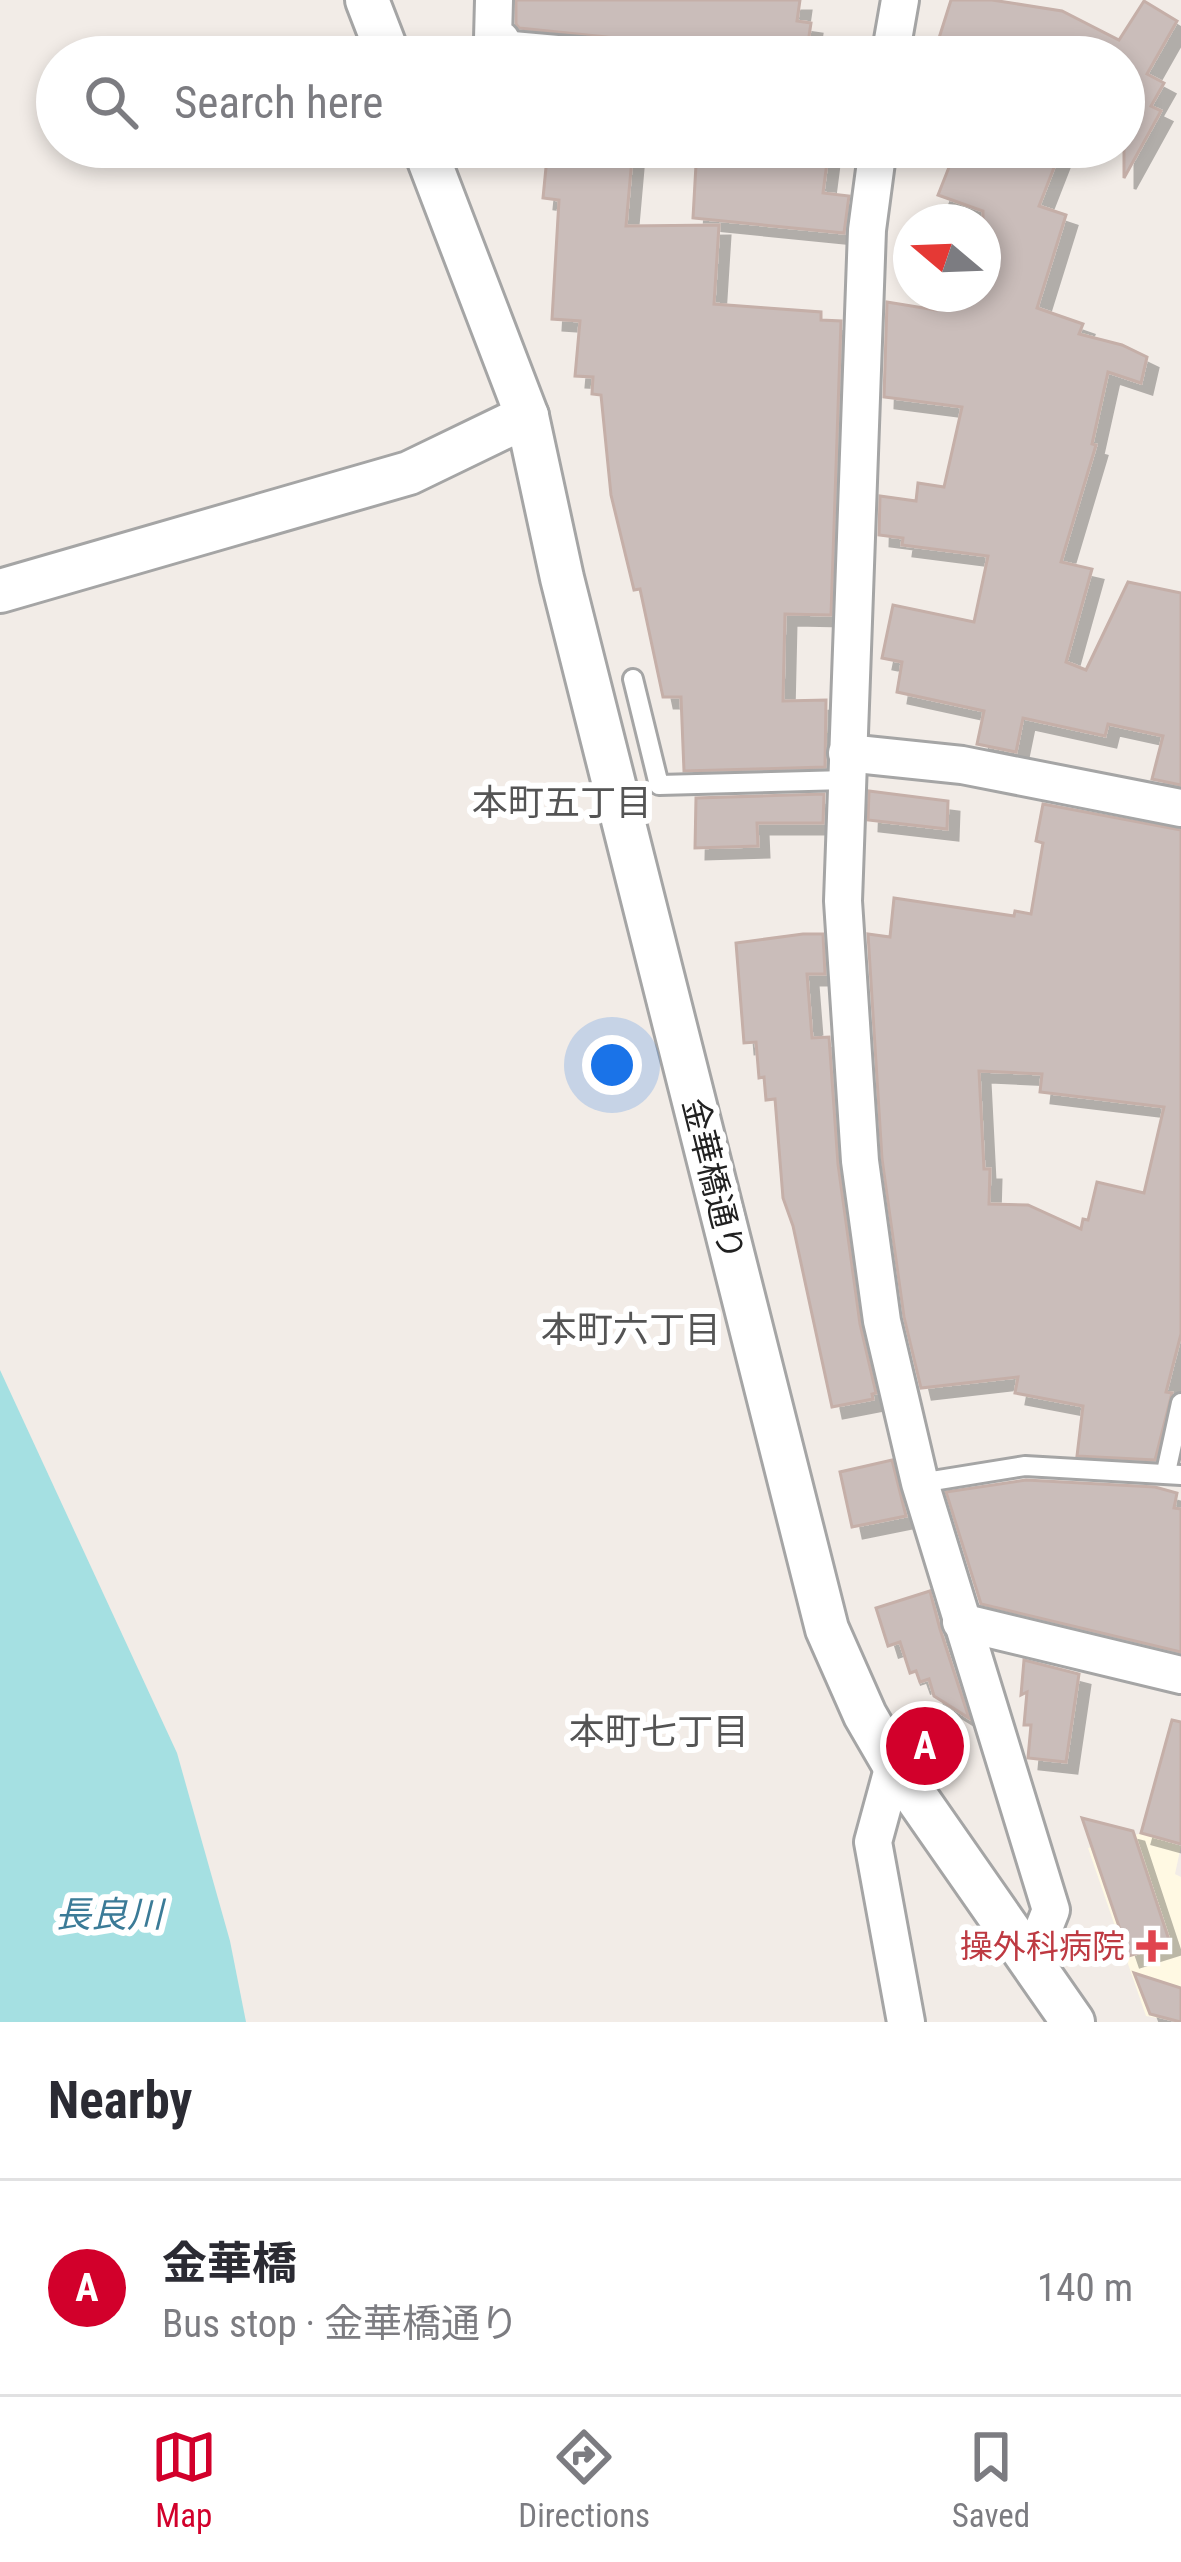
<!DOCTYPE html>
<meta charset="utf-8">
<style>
:root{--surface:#fff;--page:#f7f7f7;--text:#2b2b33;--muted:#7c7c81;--line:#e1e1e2;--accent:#d2002b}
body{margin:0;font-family:"Roboto Condensed","Noto Sans JP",sans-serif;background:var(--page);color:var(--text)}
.compass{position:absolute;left:893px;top:204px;width:108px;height:108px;border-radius:50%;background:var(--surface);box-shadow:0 6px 18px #0003;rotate:289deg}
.you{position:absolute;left:612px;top:1065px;width:42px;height:42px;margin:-30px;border:9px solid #fff;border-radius:50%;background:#1a73e8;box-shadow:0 0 0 18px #1a73e833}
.badge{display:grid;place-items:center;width:78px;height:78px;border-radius:50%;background:var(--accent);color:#fff;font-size:39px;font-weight:700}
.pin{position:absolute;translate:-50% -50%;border:6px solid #fff;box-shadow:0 3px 12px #0006}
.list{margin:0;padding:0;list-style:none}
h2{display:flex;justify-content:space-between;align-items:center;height:156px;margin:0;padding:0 48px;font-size:51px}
h2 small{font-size:39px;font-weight:400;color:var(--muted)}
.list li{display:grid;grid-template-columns:78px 1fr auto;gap:36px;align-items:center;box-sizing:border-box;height:216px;padding:0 48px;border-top:3px solid var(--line)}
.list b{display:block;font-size:45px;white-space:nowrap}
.list p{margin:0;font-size:39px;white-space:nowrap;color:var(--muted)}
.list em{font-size:39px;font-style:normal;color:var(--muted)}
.icon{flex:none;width:66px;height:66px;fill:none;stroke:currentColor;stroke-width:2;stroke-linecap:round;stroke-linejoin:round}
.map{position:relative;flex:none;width:1181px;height:2022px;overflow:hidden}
.search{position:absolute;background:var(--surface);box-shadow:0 6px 18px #0003;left:36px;right:36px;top:36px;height:132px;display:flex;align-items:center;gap:30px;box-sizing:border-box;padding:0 42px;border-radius:66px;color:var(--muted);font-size:45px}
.sheet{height:372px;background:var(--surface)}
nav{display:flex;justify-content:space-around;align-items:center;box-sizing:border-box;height:168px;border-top:3px solid var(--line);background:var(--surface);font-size:33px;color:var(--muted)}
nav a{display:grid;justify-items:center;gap:6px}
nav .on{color:var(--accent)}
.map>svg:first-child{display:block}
</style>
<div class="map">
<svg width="1181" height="2022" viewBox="0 0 1181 2022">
<defs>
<filter id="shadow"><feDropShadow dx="11" dy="11" stdDeviation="0" flood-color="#0004"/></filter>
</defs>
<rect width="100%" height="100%" fill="#f2ece7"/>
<path fill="#fff9e3" d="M1142 1833 1181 1846 1175 1874 1181 1877V2022L1146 2016 1088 1848Z"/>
<path fill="#a5e0e2" d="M0 1370 177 1753 230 1941 246 2022H0Z"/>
<g fill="#cabdba" stroke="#c5afa8" stroke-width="3" fill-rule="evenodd" filter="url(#shadow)">
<path d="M516 0H800L797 21 811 23 806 56 724 43 723 49 519 28 516 24Z"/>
<path d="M951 0H992L1062 11 1119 40 1144 1 1177 21 1147 74 1164 83 1151 106 1161 111 1124 178V57H933Z"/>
<path d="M548 147H633L626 226 719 225 714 304 821 312V320L841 321 831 615 785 614 783 701 826 700 825 767 684 771 681 697H663L640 589 634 590 611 495 601 395 592 394 593 377 575 376 580 321 552 319 559 200 543 198Z"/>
<path d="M697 147H829L823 193 849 196 844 233 693 218Z"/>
<path d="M957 147H1062L1039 206 1066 215 1037 308 1083 324 1079 334 1122 345 1147 357 1141 383 1108 372 1092 444 1096 445 1061 562 1092 569 1066 662 1086 670 1128 582 1181 593V785L1152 779 1163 736 1108 724 1105 736 1023 718 1016 752 977 744 984 711 897 692 902 662 882 658 893 605 974 622 988 556 902 545 903 538 879 535 880 496 916 501 918 483 944 487 962 407 884 397 887 302 936 310 941 294H983V211L938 195Z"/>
<path d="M869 791 948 801 947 829 868 820Z"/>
<path d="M824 794 823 823H757L758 846 695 848 696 798Z"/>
<path d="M1043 804 1181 830V1334L1166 1392 1172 1393 1155 1460 1077 1456 1083 1406 1015 1393 1018 1377 921 1388 904 1317 882 1159 868 934 890 937 894 898 1014 916 1015 911 1031 914 1043 843 1036 841ZM979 1071 1042 1074 1040 1092 1164 1107 1144 1193 1097 1182 1088 1220 1083 1219 1081 1229 1028 1205 989 1204 990 1169H984Z"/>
<path d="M803 934H823L825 974H807L812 1038 829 1037 838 1164 860 1324 876 1393 872 1394 873 1399 832 1407 793 1226 783 1198 775 1099 766 1100 764 1077 759 1078 756 1042 744 1043 736 943Z"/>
<path d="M892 1460 906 1516 852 1527 840 1472Z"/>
<path d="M1026 1480 1155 1487 1177 1493 1174 1508 1181 1509V1652L981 1604 946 1492Z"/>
<path d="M930 1591 940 1629 969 1718 934 1696 929 1679 920 1682 916 1671 910 1673 900 1642 888 1646 876 1608Z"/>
<path d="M1024 1660 1079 1674 1066 1762 1028 1758 1031 1725H1024L1027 1692 1021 1695Z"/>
<path d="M1172 1720 1181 1722V1844L1141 1833Z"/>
<path d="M1082 1818 1133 1831 1170 1943 1129 1956Z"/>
<path d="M1134 1973 1181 1988V2022L1150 2014Z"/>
</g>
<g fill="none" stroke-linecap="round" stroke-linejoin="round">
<defs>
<g id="service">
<path d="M501 40 692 57"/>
<path d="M633 679 659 785 846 780"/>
<path d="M1166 1472 1181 1403"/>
<path d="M920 1483 1025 1466 1181 1475"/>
</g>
<g id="minor">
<path d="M494 0 493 39 501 40"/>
<path d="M890 57 900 0"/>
<path d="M878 147 867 230 843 901 860 1161 882 1321 920 1483 1051 1910 1030 1963"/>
<path d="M847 753 962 765 1181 808"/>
<path d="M961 1622 1181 1675"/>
<path d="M894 1765 873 1842 906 2022"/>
</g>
<g id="tertiary">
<path d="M367 0 389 57"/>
<path d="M424 147 527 416 562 578 827 1629 865 1715 894 1765 1073 2022"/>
<path d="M0 591 409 473 527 416"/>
</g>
</defs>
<use href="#service" stroke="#a5a5a5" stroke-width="24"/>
<use href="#minor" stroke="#a5a5a5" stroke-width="42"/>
<use href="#tertiary" stroke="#a5a5a5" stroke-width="48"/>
<use href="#service" stroke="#fff" stroke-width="18"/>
<use href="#minor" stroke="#fff" stroke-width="36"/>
<use href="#tertiary" stroke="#fff" stroke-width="42"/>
</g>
<path fill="#e0444e" stroke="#fff" stroke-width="4.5" d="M1146 1928h12v12h12v12h-12v12h-12v-12h-12v-12h12z"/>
<g text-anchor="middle" stroke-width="12" stroke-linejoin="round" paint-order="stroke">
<g font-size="33" fill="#212121" stroke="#fff">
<text transform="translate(714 1179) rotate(76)" y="12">金華橋通り</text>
</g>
<g font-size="33" fill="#be3a42" stroke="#fff" text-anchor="end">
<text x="1125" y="1958">操外科病院</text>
</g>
<g font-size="36" fill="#545454" stroke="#fff">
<text x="562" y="815">本町五丁目</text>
<text x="631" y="1342">本町六丁目</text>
<text x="659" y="1744">本町七丁目</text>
</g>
<g font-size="36" font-style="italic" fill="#3b7b97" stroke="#fff">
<text x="109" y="1927">長良川</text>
</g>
</g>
</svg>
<svg class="compass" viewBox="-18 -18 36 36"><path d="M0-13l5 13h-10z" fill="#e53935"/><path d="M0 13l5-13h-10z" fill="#7c7c81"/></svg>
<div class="you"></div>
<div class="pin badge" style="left:925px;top:1746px">A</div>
<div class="search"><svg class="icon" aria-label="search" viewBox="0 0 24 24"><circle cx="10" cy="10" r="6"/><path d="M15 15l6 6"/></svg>Search here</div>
</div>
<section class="sheet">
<h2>Nearby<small></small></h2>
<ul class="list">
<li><span class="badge">A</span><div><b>金華橋</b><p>Bus stop · 金華橋通り</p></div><em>140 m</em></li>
</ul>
</section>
<nav>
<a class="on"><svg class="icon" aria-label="map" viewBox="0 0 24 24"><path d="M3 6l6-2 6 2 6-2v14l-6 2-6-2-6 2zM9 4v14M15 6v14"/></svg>Map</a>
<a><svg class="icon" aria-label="directions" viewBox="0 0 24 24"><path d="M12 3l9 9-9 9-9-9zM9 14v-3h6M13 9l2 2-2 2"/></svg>Directions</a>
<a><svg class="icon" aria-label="saved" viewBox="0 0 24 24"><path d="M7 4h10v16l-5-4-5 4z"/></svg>Saved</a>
</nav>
